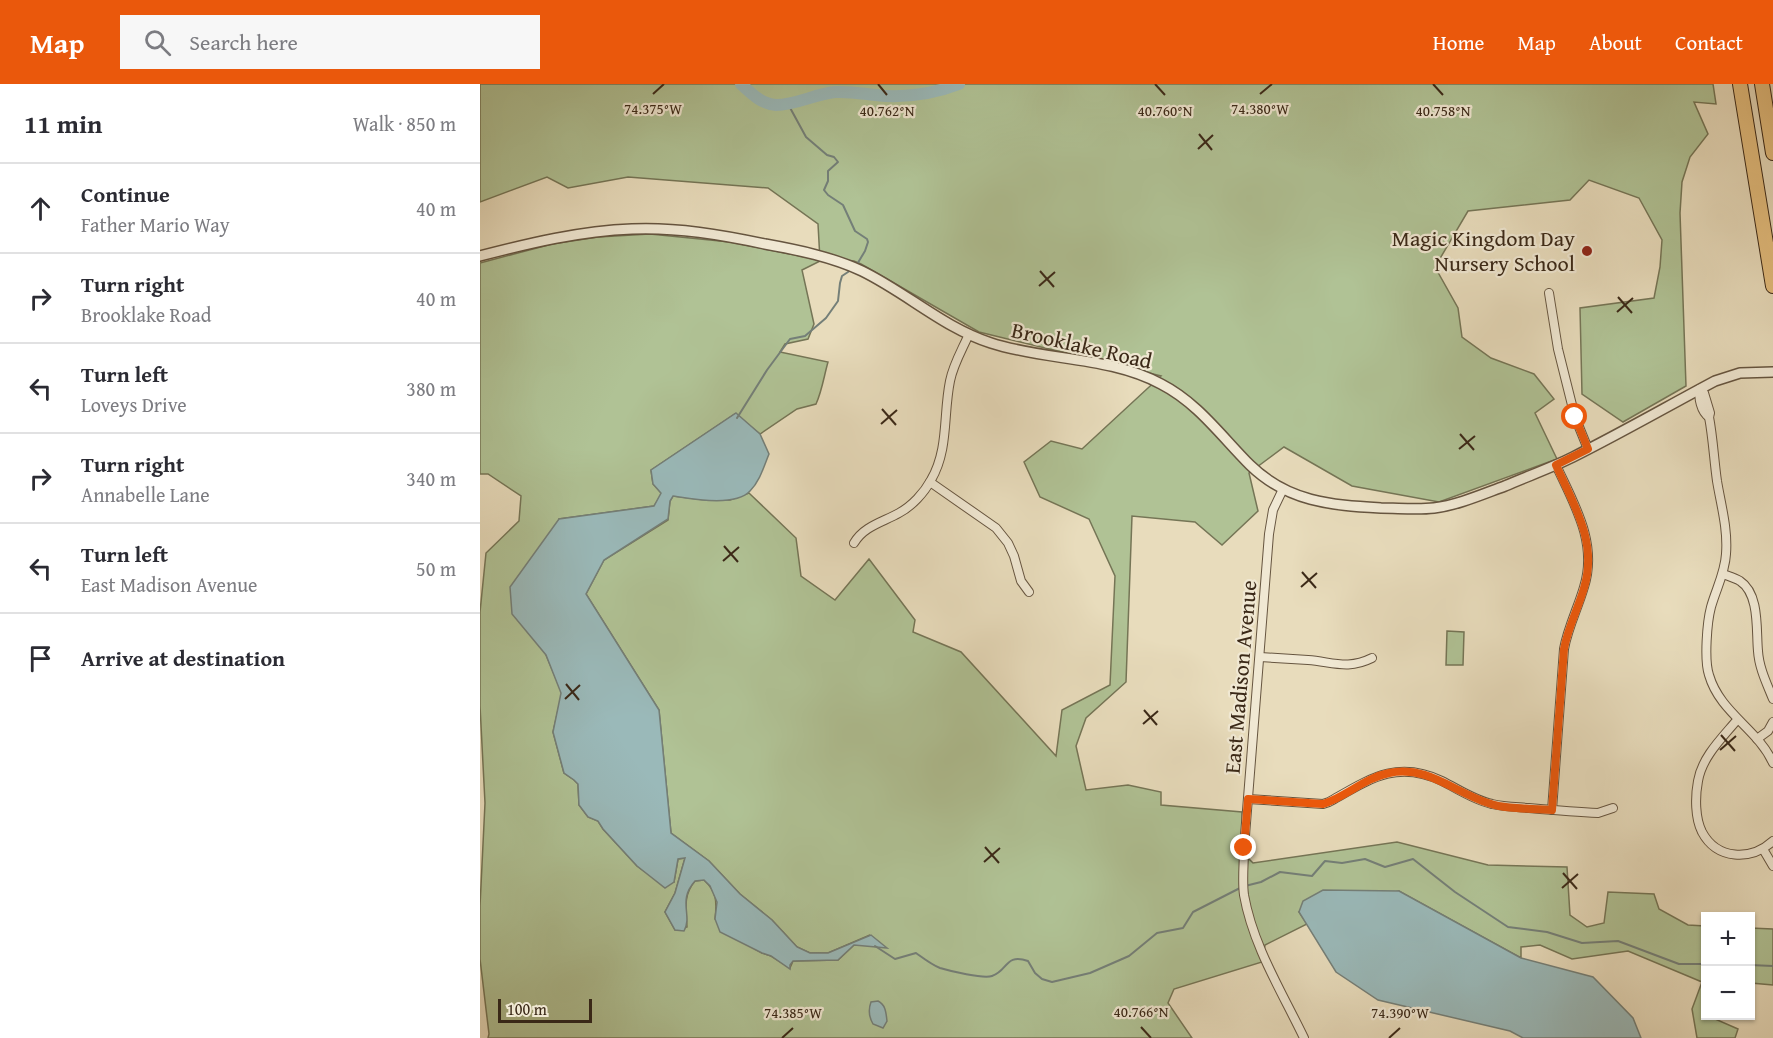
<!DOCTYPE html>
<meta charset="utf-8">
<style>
:root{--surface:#fff;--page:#f7f7f7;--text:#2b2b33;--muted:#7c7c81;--line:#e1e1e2;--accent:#ea580c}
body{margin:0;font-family:"Gentium Book Plus",serif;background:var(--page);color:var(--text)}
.controls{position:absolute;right:18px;bottom:18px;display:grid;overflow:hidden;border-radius:0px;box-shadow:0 2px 4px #0004}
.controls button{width:54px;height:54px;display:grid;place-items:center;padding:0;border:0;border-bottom:2px solid var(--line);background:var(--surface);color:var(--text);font:30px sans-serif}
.scale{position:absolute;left:18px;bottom:15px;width:94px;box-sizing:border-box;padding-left:6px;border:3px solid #3a2817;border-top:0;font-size:16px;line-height:21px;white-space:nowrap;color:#3a2817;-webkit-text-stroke:4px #f0e8d3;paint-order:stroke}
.stop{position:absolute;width:18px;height:18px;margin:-14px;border:4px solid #ea580c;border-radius:50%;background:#fff}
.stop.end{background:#ea580c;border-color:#fff;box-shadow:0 2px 6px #0008}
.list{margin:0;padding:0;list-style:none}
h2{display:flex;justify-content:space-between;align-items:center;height:78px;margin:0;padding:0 24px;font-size:26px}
h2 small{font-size:20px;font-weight:400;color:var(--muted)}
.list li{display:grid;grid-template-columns:39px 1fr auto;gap:18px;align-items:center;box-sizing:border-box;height:90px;padding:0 24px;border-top:2px solid var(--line)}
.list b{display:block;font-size:22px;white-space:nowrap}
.list p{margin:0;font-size:20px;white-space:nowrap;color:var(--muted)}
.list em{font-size:20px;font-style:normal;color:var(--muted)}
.icon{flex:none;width:33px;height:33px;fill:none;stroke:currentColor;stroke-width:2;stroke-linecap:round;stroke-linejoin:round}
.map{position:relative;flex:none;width:1293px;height:954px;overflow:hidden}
header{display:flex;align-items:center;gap:36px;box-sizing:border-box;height:84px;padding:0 30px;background:var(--accent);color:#fff}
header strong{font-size:28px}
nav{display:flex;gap:33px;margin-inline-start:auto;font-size:21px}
.search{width:420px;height:54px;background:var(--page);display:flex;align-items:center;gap:15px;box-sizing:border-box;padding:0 21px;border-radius:0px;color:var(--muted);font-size:22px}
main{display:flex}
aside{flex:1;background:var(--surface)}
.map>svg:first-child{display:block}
</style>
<header>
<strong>Map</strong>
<div class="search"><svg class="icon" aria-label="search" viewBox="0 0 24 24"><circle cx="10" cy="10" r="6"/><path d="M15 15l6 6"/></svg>Search here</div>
<nav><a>Home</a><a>Map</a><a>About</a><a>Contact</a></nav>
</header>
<main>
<aside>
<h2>11 min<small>Walk · 850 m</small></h2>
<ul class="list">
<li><svg class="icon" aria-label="ahead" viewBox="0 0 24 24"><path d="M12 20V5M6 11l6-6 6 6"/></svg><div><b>Continue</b><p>Father Mario Way</p></div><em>40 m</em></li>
<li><svg class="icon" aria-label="right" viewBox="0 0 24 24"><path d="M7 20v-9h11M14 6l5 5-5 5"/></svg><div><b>Turn right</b><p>Brooklake Road</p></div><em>40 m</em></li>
<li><svg class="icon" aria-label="left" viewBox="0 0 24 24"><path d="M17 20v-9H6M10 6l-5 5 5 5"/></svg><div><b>Turn left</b><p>Loveys Drive</p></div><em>380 m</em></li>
<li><svg class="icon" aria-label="right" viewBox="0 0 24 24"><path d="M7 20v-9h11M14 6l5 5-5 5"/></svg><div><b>Turn right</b><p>Annabelle Lane</p></div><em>340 m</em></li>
<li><svg class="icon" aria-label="left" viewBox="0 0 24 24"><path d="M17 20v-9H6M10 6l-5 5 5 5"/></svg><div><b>Turn left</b><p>East Madison Avenue</p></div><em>50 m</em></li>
<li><svg class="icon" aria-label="arrive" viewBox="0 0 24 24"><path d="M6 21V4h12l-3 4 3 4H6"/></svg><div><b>Arrive at destination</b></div></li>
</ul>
</aside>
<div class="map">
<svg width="1293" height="954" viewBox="0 0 1293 954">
<rect width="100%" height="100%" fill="#e8dcbc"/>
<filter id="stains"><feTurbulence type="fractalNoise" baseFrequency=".00333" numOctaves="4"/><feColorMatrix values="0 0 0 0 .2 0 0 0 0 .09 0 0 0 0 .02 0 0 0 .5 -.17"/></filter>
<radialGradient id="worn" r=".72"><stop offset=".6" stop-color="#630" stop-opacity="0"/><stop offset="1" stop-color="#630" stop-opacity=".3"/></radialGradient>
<g fill="#b0c295" stroke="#757556" stroke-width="1.5" fill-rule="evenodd">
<path d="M0 0H1233L1236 20 1214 18 1228 50 1210 73 1202 98 1200 129 1206 302 1143 338 1102 310 1100 224 1174 214 1180 183 1182 156 1159 114 1109 96 1090 116 988 127 955 183 978 224 982 253 1011 274 1054 290 1074 315 1055 329 1077 375 959 418 872 402 804 363 769 389 778 427 742 461 715 438 652 432 646 598 606 634 596 662 606 706 648 701 681 708V721L762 728 763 769 773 779 917 758 1008 781 1087 783 1090 831 1107 843 1124 839 1128 808 1174 810 1179 825 1208 841 1225 842 1226 932H1234L1235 935 1258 945 1255 954H1217L1212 925 1222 898 1148 867 1092 875 1060 861 1041 863V874L919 807 819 828 827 840 785 861 782 878 694 905 688 919 712 954H8L9 950 0 875V822L5 719 0 622V528L6 469 39 437 41 412 8 390H0V179L72 160 118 153 170 150 250 158 340 176 338 140 288 104 148 93 88 104 67 93 0 118ZM340 177H374L381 180 499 248 681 292 602 365 571 357 544 378 560 413 609 435 635 492 630 601 582 626 576 672 481 568 433 548 435 536 389 475 355 516 321 492 316 454 269 409 250 416H225L193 412 190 417 188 436 124 476 106 510 179 626 191 749 229 777 260 810 292 836 317 863 330 869H348L390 851 374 861 358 876 313 877 310 884 291 872 282 869 266 860 235 835C237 818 237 808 224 796L215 797C203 811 206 825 207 843L195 846 185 828 195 809 205 774 198 775 194 798 164 787 157 782 123 745 118 737 108 733 99 721 98 700 94 696 84 689 73 648 82 609 66 571 79 435 174 422 182 410 173 400 171 386 255 330 280 350 317 325 336 320C342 307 344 292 348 278L300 268 305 260 328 255 334 240 322 186Z"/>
<path d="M967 547 984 548 983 581H966Z"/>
<path d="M1270 844 1293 845V901L1271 899Z"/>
</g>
<g fill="#9ab9b9" stroke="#747f78" stroke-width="1.5">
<path d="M256 329 280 350 289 370C284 382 280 397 270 407 255 423 213 415 193 412L190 417 188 435 124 476 106 510 179 626 191 749 229 777 260 810 292 836 317 863 330 869H348L391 851 407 864 374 861 358 876 313 877 310 881V885L291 872 282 869 240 848 235 835 237 818 230 802 224 796 215 797C197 817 213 831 204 847L195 846 185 828 195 809 205 774 198 775 194 798 185 804 157 782 123 745 118 737 108 733 99 721 98 700 94 696 84 689 73 648 81 609 66 571 32 530 30 503 79 435 174 422 181 409 173 400 171 386Z"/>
<path d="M843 806 919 807 1041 874 1113 893 1153 934 1161 954H1043L1030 947 898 916 856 888 819 828 823 817Z"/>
<path d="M398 917C406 921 406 929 407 937L403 944 393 940C389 933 388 926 391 918Z"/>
</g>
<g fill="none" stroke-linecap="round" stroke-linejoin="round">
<g stroke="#747f78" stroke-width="2">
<path d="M308 20 326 53 347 71 354 73 358 78 348 87V97L344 106 348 111 363 121 375 147 387 155 388 158 385 167 376 182"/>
<path d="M257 334 287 286 310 255 325 252 346 234 358 217 360 199 362 192 371 186"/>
<path d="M765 802 781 798 800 788 832 792 845 777 862 779 885 775 905 783 933 775 975 808 1028 843 1067 848 1102 859 1138 857 1199 880H1226"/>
<path d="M395 862 415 875 436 869C443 874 452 881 460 884 470 887 503 895 512 892 528 887 525 869 548 877L555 889 562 895 572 898 610 889 649 872 677 849 703 844 713 828 760 804"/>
<path d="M1270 881 1293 882"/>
</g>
<path stroke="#9ab9b9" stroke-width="12" d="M261 0C271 9 281 20 296 21 316 21 335 10 355 8 372 7 389 11 406 12 431 13 456 9 479 0"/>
<defs>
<g id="minor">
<path d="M1069 209 1078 265 1095 333 1108 365"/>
<path d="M1220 305 1224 309 1230 329 1229 333C1233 354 1234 376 1237 397 1241 421 1248 445 1246 470 1245 489 1236 505 1231 523 1227 538 1224 576 1229 591 1240 629 1278 645 1293 679"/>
<path d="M1220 305C1218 313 1221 328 1229 333"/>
<path d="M450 398 516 444 528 459 534 472 541 497 549 508"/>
<path d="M803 405 793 426 789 450 764 764C764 780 762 796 764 811 773 862 802 908 824 954"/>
<path d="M374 459C384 442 403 438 419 429 432 422 444 409 451 396 469 365 463 331 470 297 473 281 482 266 489 250"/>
<path d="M1243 490C1248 492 1255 494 1260 497 1280 510 1276 547 1278 567 1279 584 1287 600 1293 615"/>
<path d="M780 573C796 574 812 575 828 576 853 578 868 586 892 574"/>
<path d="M1257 636C1242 654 1222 673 1218 697 1215 713 1215 734 1222 748 1237 776 1271 777 1293 757"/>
<path d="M1277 655 1288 647 1293 638"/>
<path d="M768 715 843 720 849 718C888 696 916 675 962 697 978 705 994 716 1012 720 1024 723 1037 723 1049 724 1072 726 1095 728 1118 729L1133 724"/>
<path d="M1072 726 1084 565C1088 543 1098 524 1104 503 1118 459 1094 420 1076 381"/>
<path d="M1283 765 1293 782"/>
</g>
<path id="tertiary" d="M0 172C50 159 100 147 152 145 197 143 242 151 285 160 318 166 352 173 382 187 427 209 464 244 511 259 566 277 629 272 681 300 718 319 741 352 770 381 808 418 850 421 901 424 918 424 937 426 954 424 978 421 1003 410 1025 402 1048 392 1071 384 1093 373 1141 349 1188 322 1235 297L1260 289 1293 288"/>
<g id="motorway">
<path d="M1260 0 1293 202"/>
<path d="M1282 0 1293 69"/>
</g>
</defs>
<use href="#minor" stroke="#665540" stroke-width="10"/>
<use href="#tertiary" stroke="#665540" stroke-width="12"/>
<use href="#motorway" stroke="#3a2817" stroke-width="16"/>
<use href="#minor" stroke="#f0e8d3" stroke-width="8"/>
<use href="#tertiary" stroke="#f0e8d3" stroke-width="9"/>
<use href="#motorway" stroke="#e4be7e" stroke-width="14"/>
</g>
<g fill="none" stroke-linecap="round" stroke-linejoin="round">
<path stroke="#ea580c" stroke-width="8" d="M764 764 768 715 843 720C866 713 884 694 909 689 947 681 974 708 1008 719 1028 726 1051 724 1072 726L1084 565C1088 543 1098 525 1104 504 1118 459 1094 421 1076 381L1108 365 1095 333"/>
</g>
<path fill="none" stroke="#3a2817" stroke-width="2" d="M398 0 407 11M675 0 685 11M953 0 963 11M173 10 184 0M780 10 792 0M719 50 732 66M718 65 733 51M560 187 574 203M559 202 575 188M1138 213 1152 229M1137 228 1153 214M402 325 416 341M401 340 417 326M980 350 994 366M979 365 995 352M244 462 258 478M243 477 259 463M822 488 836 504M821 503 837 489M86 600 99 616M85 615 100 601M664 626 677 641M663 640 678 627M1241 651 1255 667M1240 666 1256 652M505 763 519 779M504 778 520 764M1083 789 1097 805M1082 804 1098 790M661 943 671 954M302 954 313 944M909 954 920 944"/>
<circle fill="#8f2418" stroke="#f0e8d3" stroke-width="2" cx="1107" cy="167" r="6"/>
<g text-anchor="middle" stroke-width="4.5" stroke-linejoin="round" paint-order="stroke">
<g font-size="22" fill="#3a2817" stroke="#f0e8d3" text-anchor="end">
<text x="1095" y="162">Magic Kingdom Day<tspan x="1095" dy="25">Nursery School</tspan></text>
</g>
<g font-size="22" fill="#3a2817" stroke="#f0e8d3">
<text transform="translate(602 261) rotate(13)" y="8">Brooklake Road</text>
<text transform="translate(760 593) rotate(-85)" y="8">East Madison Avenue</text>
</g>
</g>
<g font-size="15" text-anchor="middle" fill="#3a2817" stroke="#f0e8d3" stroke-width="4.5" stroke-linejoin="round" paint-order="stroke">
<text x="173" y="30">74.375°W</text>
<text x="780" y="30">74.380°W</text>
<text x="685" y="32">40.760°N</text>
<text x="963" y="32">40.758°N</text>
<text x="407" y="32">40.762°N</text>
<text x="661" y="933">40.766°N</text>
<text x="313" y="934">74.385°W</text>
<text x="920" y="934">74.390°W</text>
</g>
<rect width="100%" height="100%" filter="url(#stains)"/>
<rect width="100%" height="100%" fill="url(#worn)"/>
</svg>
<div class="controls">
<button>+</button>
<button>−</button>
</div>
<div class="scale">100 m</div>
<div class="stop" style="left:1095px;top:333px"></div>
<div class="stop end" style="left:764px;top:764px"></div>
</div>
</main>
